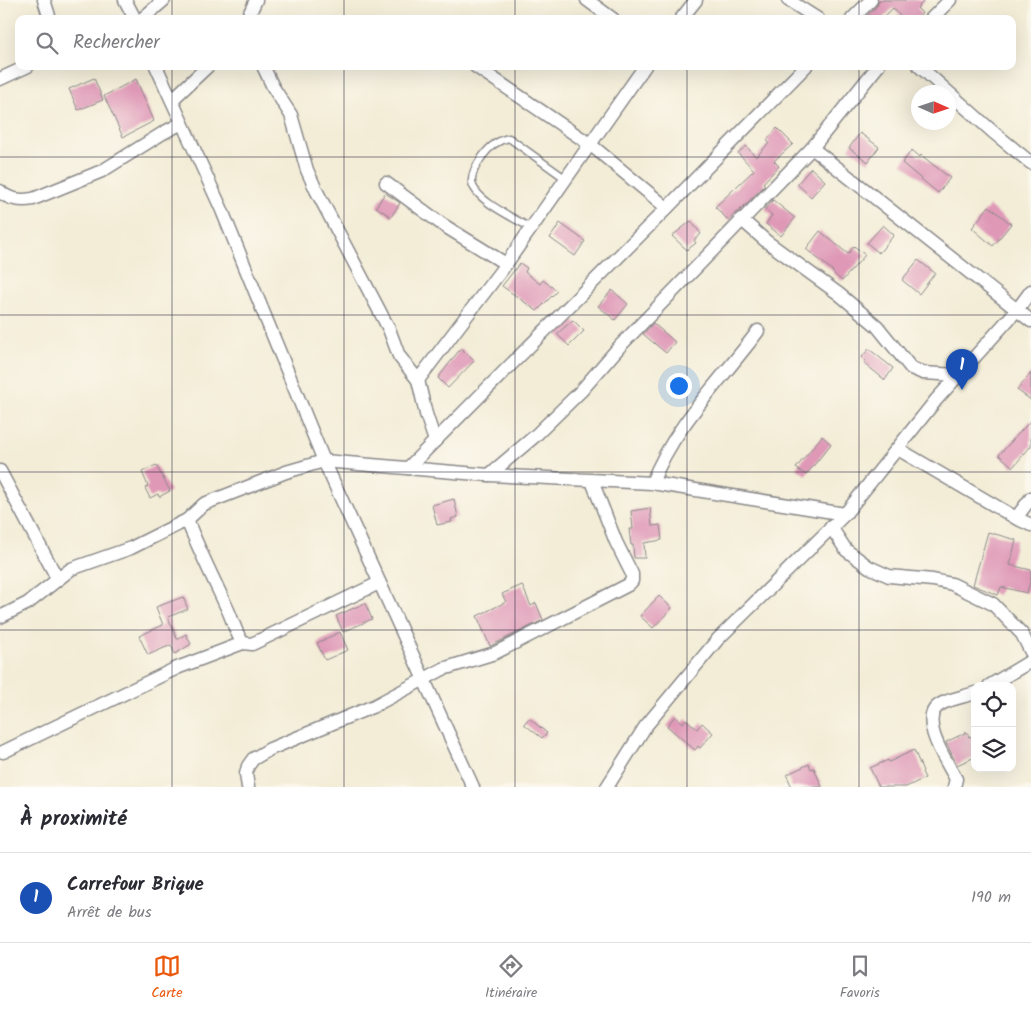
<!DOCTYPE html>
<html lang="fr">
<meta charset="utf-8">
<style>
:root{--surface:#fff;--page:#f7f7f7;--text:#2b2b33;--muted:#7c7c81;--line:#e1e1e2;--accent:#ea580c}
body{margin:0;font-family:Kalam,sans-serif;background:var(--page);color:var(--text)}
.controls{position:absolute;right:15px;bottom:15px;display:grid;overflow:hidden;border-radius:10px;box-shadow:0 5px 20px #0002}
.controls button{width:45px;height:45px;display:grid;place-items:center;padding:0;border:0;border-bottom:1px solid var(--line);background:var(--surface);color:var(--text);font:25px sans-serif}
.compass{position:absolute;left:911px;top:85px;width:45px;height:45px;border-radius:50%;background:var(--surface);box-shadow:0 5px 20px #0002;rotate:93deg}
.you{position:absolute;left:678px;top:385px;width:18px;height:18px;margin:-12px;border:4px solid #fff;border-radius:50%;background:#1a73e8;box-shadow:0 0 0 8px #1a73e833}
.badge{display:grid;place-items:center;width:32px;height:32px;border-radius:50%;background:var(--accent);color:#fff;font-size:16px;font-weight:700}
.pin{position:absolute;translate:-50% -41px;filter:drop-shadow(0 1px 2px #0008)}
.pin::after{content:'';position:absolute;top:26px;width:18px;height:15px;background:inherit;clip-path:polygon(0 0,100% 0,50% 100%)}
.list{margin:0;padding:0;list-style:none}
h2{display:flex;justify-content:space-between;align-items:center;height:65px;margin:0;padding:0 20px;font-size:21px}
h2 small{font-size:16px;font-weight:400;color:var(--muted)}
.list li{display:grid;grid-template-columns:32px 1fr auto;gap:15px;align-items:center;box-sizing:border-box;height:90px;padding:0 20px;border-top:1px solid var(--line)}
.list b{display:block;font-size:19px;white-space:nowrap}
.list p{margin:0;font-size:16px;white-space:nowrap;color:var(--muted)}
.list em{font-size:16px;font-style:normal;color:var(--muted)}
.icon{flex:none;width:28px;height:28px;fill:none;stroke:currentColor;stroke-width:2;stroke-linecap:round;stroke-linejoin:round}
.map{position:relative;flex:none;width:1031px;height:787px;overflow:hidden}
.search{position:absolute;background:var(--surface);box-shadow:0 5px 20px #0002;left:15px;right:15px;top:15px;height:55px;display:flex;align-items:center;gap:12px;box-sizing:border-box;padding:0 18px;border-radius:10px;color:var(--muted);font-size:19px}
.sheet{height:155px;background:var(--surface)}
nav{display:flex;justify-content:space-around;align-items:center;box-sizing:border-box;height:70px;border-top:1px solid var(--line);background:var(--surface);font-size:14px;color:var(--muted)}
nav a{display:grid;justify-items:center;gap:2px}
nav .on{color:var(--accent)}
.map>svg:first-child{display:block}
</style>
<div class="map">
<svg width="1031" height="787" viewBox="0 0 1031 787">
<rect width="100%" height="100%" fill="#fbf7ec"/>
<filter id="ink" filterUnits="userSpaceOnUse"><feTurbulence type="fractalNoise" baseFrequency=".02" numOctaves="2"/><feDisplacementMap in="SourceGraphic" scale="10" xChannelSelector="R" yChannelSelector="G"/><feConvolveMatrix kernelMatrix="1 2 1 2 8 2 1 2 1" color-interpolation-filters="sRGB"/></filter>
<filter id="wash" filterUnits="userSpaceOnUse"><feTurbulence type="fractalNoise" baseFrequency=".0096" numOctaves="4" result="noise"/><feDisplacementMap in="SourceGraphic" scale="20" xChannelSelector="R" yChannelSelector="G"/><feGaussianBlur stdDeviation="1.12" result="paint"/><feColorMatrix in="noise" values="0 0 0 0 0 0 0 0 0 0 0 0 0 0 0 0 0 1.4 0 .05"/><feComposite in="paint" operator="in"/></filter>
<g filter="url(#wash)">
<rect width="100%" height="100%" fill="#f3edd7"/>
<g id="blocks">
<g fill="#df99b7">
<path d="M879 0H925L917 8 922 13 917 19H903L893 8 882 19H864L877 6Z"/>
<path d="M94 78 103 100 78 110 69 89Z"/>
<path d="M136 79 154 121 123 137 104 96Z"/>
<path d="M777 128 793 144 774 161 779 166 763 183 765 185 739 211 735 213 729 221 715 207 754 170 738 153 746 146 756 157 769 143 767 140Z"/>
<path d="M860 133 879 147 868 162 849 148Z"/>
<path d="M912 150 920 157 921 155 950 178 938 193 902 163Z"/>
<path d="M811 168 825 181 811 197 797 184Z"/>
<path d="M385 193 400 203 391 217 376 207Z"/>
<path d="M773 200 795 218 781 236 766 224 772 215 765 209Z"/>
<path d="M989 206 1011 224 993 246 972 228Z"/>
<path d="M691 221 701 234 694 240 696 243 687 250 672 236Z"/>
<path d="M560 223 585 241 575 256 550 238Z"/>
<path d="M883 225 894 235 879 253 867 243Z"/>
<path d="M820 231 848 254 854 246 865 255 842 281 832 272 833 271 806 249Z"/>
<path d="M918 260 935 273 919 294 902 280Z"/>
<path d="M520 263 527 268 525 272 540 284 543 280 557 291 537 311 502 286Z"/>
<path d="M612 290 628 304 615 320 598 306Z"/>
<path d="M573 320 584 331 569 346 557 334Z"/>
<path d="M653 323 675 342 666 353 643 334Z"/>
<path d="M461 348 474 361 448 388 438 378Z"/>
<path d="M869 349 893 368 885 380 864 363 866 361 862 357Z"/>
<path d="M1031 373V400L1017 390Z"/>
<path d="M1031 420V446L1013 467 999 455Z"/>
<path d="M822 436 831 444 806 475 796 468Z"/>
<path d="M156 465 170 491 159 497 158 494 150 498 145 488 148 486 142 472Z"/>
<path d="M454 499 458 517 451 519 452 522 437 525 432 505Z"/>
<path d="M650 508 652 526 660 525 662 540 644 543 645 558H634L633 545H631L629 529H633L631 511Z"/>
<path d="M988 532 1016 540 1010 565 1031 570V578L1027 593 1001 587 998 595 973 585Z"/>
<path d="M522 585 531 606 536 603 543 620 490 646 477 616 506 602 502 594Z"/>
<path d="M659 596 672 608 653 628 640 616Z"/>
<path d="M183 597 188 609 168 617 177 639 186 634 191 644 175 654 171 645 148 655 139 636 163 625 156 607Z"/>
<path d="M365 603 372 619 343 632 336 616Z"/>
<path d="M340 632 348 650 325 660 317 643Z"/>
<path d="M675 716 683 723 686 719 697 729 702 723 713 733 700 748 698 746 695 750 667 726Z"/>
<path d="M529 718 547 733 542 738 524 724Z"/>
<path d="M967 732 969 737 972 736 975 742V757L957 765 946 742Z"/>
<path d="M914 750 923 771 922 772 925 778 906 787H879L870 768 888 760 889 762Z"/>
<path d="M809 764 811 769 814 768 822 787H792L787 776 788 774Z"/>
</g>
</g>
</g>
<g filter="url(#ink)">
<use href="#blocks" fill-opacity="0" stroke="#8a8889" stroke-width="1"/>
<g fill="none" stroke-linecap="round" stroke-linejoin="round">
<defs>
<path id="lane" d="M531 228C516 219 474 200 472 182 471 173 477 164 482 157 489 147 497 140 509 138L566 179"/>
<g id="street">
<path d="M44 0 50 19"/>
<path d="M125 0 135 19"/>
<path d="M587 0 613 19"/>
<path d="M788 0 818 19"/>
<path d="M142 19 164 0"/>
<path d="M247 19 256 0"/>
<path d="M681 19 696 0"/>
<path d="M852 19 871 0"/>
<path d="M931 19 950 0"/>
<path d="M156 66 221 208 324 461 473 787"/>
<path d="M263 66 273 87 291 115 307 170 316 190 389 329 399 356 418 380 426 414 435 441"/>
<path d="M475 66 591 145 667 208"/>
<path d="M919 66 993 132 1031 163"/>
<path d="M0 79 28 66"/>
<path d="M172 100 208 66"/>
<path d="M812 148 1031 321"/>
<path d="M386 183 443 225 506 264"/>
<path d="M0 191C8 200 22 201 33 199L102 171 163 133 182 123"/>
<path d="M741 219 766 241 839 294 877 326 911 368 923 373 958 375"/>
<path d="M418 380 506 264 645 66"/>
<path d="M898 449 1016 518 1031 525"/>
<path d="M408 468 667 208 806 66"/>
<path d="M0 471 57 578"/>
<path d="M489 475 535 436 581 391 620 346 812 148 878 66"/>
<path d="M652 483C674 425 722 380 758 331"/>
<path d="M1016 518 1031 498"/>
<path d="M187 520C199 550 213 578 227 608 233 620 235 632 243 643L252 644 379 583"/>
<path d="M831 527 846 550 869 567 889 576 933 580 952 584 993 604 1022 634 1031 652"/>
<path d="M0 617 28 603 71 569 131 548 187 520 204 504 286 472 324 461 489 475 652 483 845 514"/>
<path d="M989 686 1031 661"/>
<path d="M3 752 177 668 243 643"/>
<path d="M248 787 246 774 248 766 253 759 270 749 374 706 443 669 495 653 628 585 632 581V574L616 542 592 481"/>
<path d="M607 787 645 727 718 639 845 514 936 400 1017 310 1031 291"/>
<path d="M954 787 956 779C947 762 916 717 941 704 952 698 964 697 975 693"/>
</g>
</defs>
<use href="#lane" stroke="#8a8889" stroke-width="9"/>
<use href="#street" stroke="#8a8889" stroke-width="15"/>
<use href="#lane" stroke="#fff" stroke-width="6"/>
<use href="#street" stroke="#fff" stroke-width="12"/>
</g>
</g>
<path fill="none" stroke="#22223b" stroke-width="1" stroke-opacity="0.55" d="M172 0V19M344 0V19M515 0V19M687 0V19M859 0V19M172 66V787M344 66V787M515 66V787M687 66V787M859 66V787M0 157H1031M0 315H1031M0 472H1031M0 630H1031"/>
</svg>
<div class="controls">
<button><svg class="icon" aria-label="locate" viewBox="0 0 24 24"><circle cx="12" cy="12" r="6"/><path d="M12 2v4M12 18v4M2 12h4M18 12h4"/></svg></button>
<button><svg class="icon" aria-label="layers" viewBox="0 0 24 24"><path d="M12 4l9 5-9 5-9-5zM3 14l9 5 9-5"/></svg></button>
</div>
<svg class="compass" viewBox="-18 -18 36 36"><path d="M0-13l5 13h-10z" fill="#e53935"/><path d="M0 13l5-13h-10z" fill="#7c7c81"/></svg>
<div class="you"></div>
<div class="pin badge" style="left:962px;top:390px;background:#1a4fb4">1</div>
<div class="search"><svg class="icon" aria-label="search" viewBox="0 0 24 24"><circle cx="10" cy="10" r="6"/><path d="M15 15l6 6"/></svg>Rechercher</div>
</div>
<section class="sheet">
<h2>À proximité<small></small></h2>
<ul class="list">
<li><span class="badge" style="background:#1a4fb4">1</span><div><b>Carrefour Brique</b><p>Arrêt de bus</p></div><em>190 m</em></li>
</ul>
</section>
<nav>
<a class="on"><svg class="icon" aria-label="map" viewBox="0 0 24 24"><path d="M3 6l6-2 6 2 6-2v14l-6 2-6-2-6 2zM9 4v14M15 6v14"/></svg>Carte</a>
<a><svg class="icon" aria-label="directions" viewBox="0 0 24 24"><path d="M12 3l9 9-9 9-9-9zM9 14v-3h6M13 9l2 2-2 2"/></svg>Itinéraire</a>
<a><svg class="icon" aria-label="saved" viewBox="0 0 24 24"><path d="M7 4h10v16l-5-4-5 4z"/></svg>Favoris</a>
</nav>
